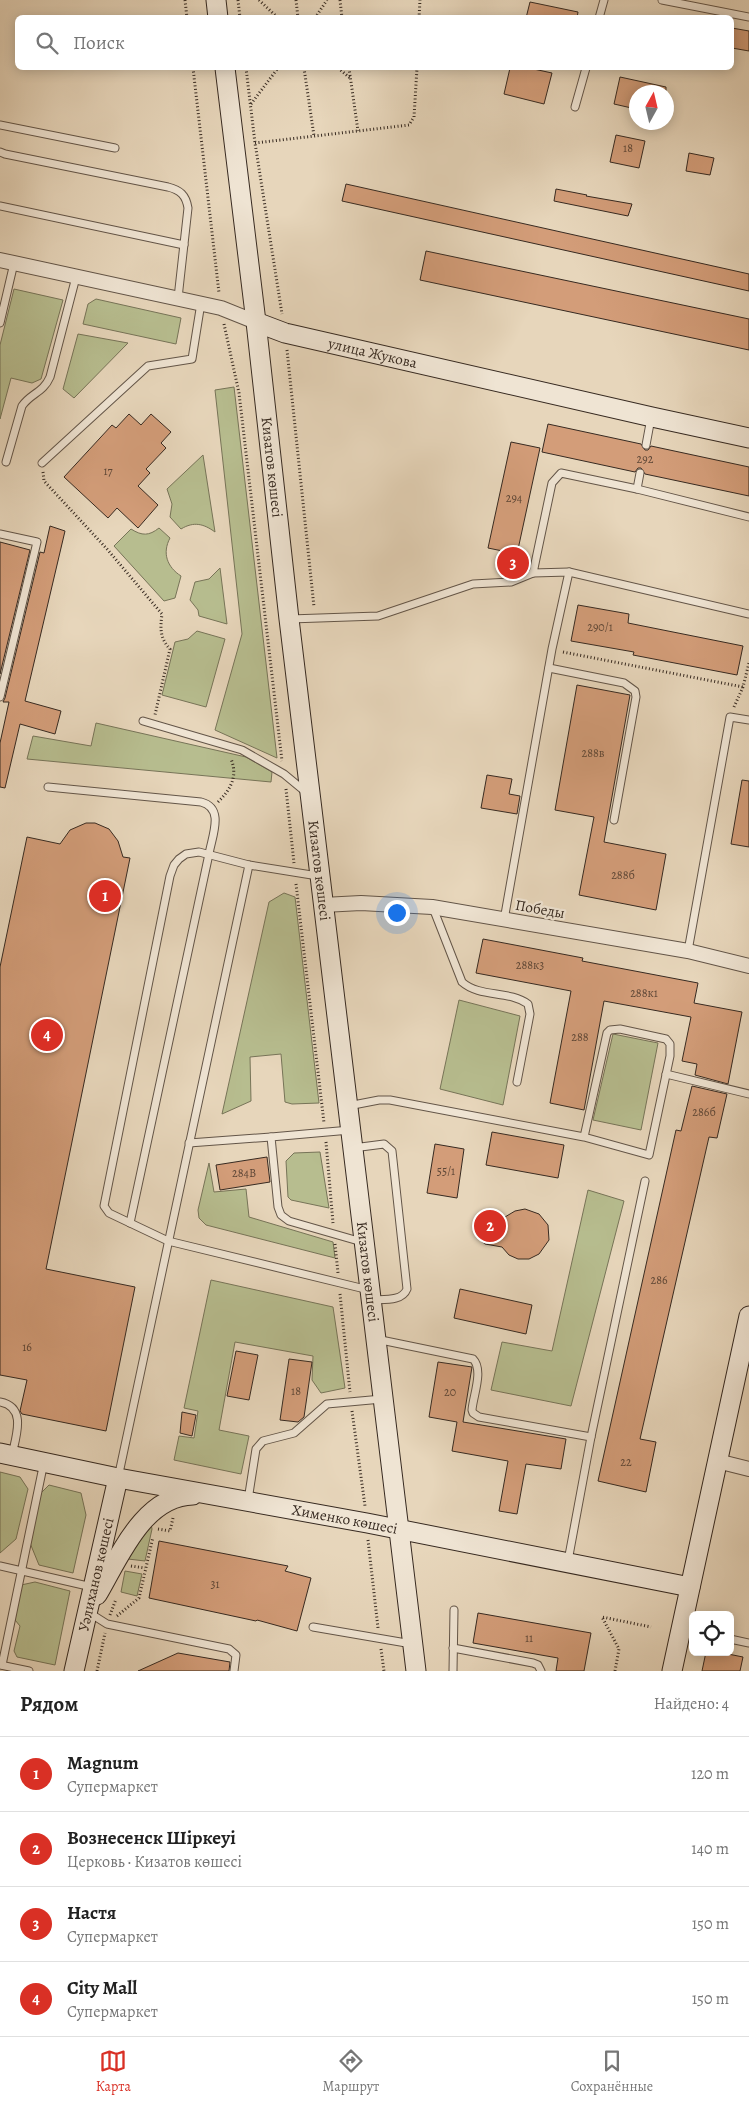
<!DOCTYPE html>
<html lang="ru">
<meta charset="utf-8">
<style>
:root{--surface:#fff;--page:#f6f6f6;--text:#222;--muted:#767676;--line:#e0e0e0;--accent:#d93025}
body{margin:0;font-family:Alegreya,serif;background:var(--page);color:var(--text)}
.controls{position:absolute;right:15px;bottom:15px;display:grid;overflow:hidden;border-radius:8px;box-shadow:0 2px 12px #0003}
.controls button{width:45px;height:45px;display:grid;place-items:center;padding:0;border:0;border-bottom:1px solid var(--line);background:var(--surface);color:var(--text);font:25px sans-serif}
.compass{position:absolute;left:629px;top:85px;width:45px;height:45px;border-radius:50%;background:var(--surface);box-shadow:0 2px 12px #0003;rotate:8deg}
.you{position:absolute;left:396px;top:912px;width:18px;height:18px;margin:-12px;border:4px solid #fff;border-radius:50%;background:#1a73e8;box-shadow:0 0 0 8px #1a73e833}
.badge{display:grid;place-items:center;width:32px;height:32px;border-radius:50%;background:var(--accent);color:#fff;font-size:16px;font-weight:700}
.pin{position:absolute;translate:-50% -50%;border:2px solid #fff;box-shadow:0 1px 5px #0006}
.list{margin:0;padding:0;list-style:none}
h2{display:flex;justify-content:space-between;align-items:center;height:65px;margin:0;padding:0 20px;font-size:21px}
h2 small{font-size:16px;font-weight:400;color:var(--muted)}
.list li{display:grid;grid-template-columns:32px 1fr auto;gap:15px;align-items:center;box-sizing:border-box;height:75px;padding:0 20px;border-top:1px solid var(--line)}
.list b{display:block;font-size:19px;white-space:nowrap}
.list p{margin:0;font-size:16px;white-space:nowrap;color:var(--muted)}
.list em{font-size:16px;font-style:normal;color:var(--muted)}
.icon{flex:none;width:28px;height:28px;fill:none;stroke:currentColor;stroke-width:2;stroke-linecap:round;stroke-linejoin:round}
.map{position:relative;flex:none;width:749px;height:1671px;overflow:hidden}
.search{position:absolute;background:var(--surface);box-shadow:0 2px 12px #0003;left:15px;right:15px;top:15px;height:55px;display:flex;align-items:center;gap:12px;box-sizing:border-box;padding:0 18px;border-radius:8px;color:var(--muted);font-size:19px}
.sheet{height:365px;background:var(--surface)}
nav{display:flex;justify-content:space-around;align-items:center;box-sizing:border-box;height:70px;border-top:1px solid var(--line);background:var(--surface);font-size:14px;color:var(--muted)}
nav a{display:grid;justify-items:center;gap:2px}
nav .on{color:var(--accent)}
.map>svg:first-child{display:block}
</style>
<div class="map">
<svg width="749" height="1671" viewBox="0 0 749 1671">
<rect width="100%" height="100%" fill="#e7d6bb"/>
<filter id="stains"><feTurbulence type="fractalNoise" baseFrequency=".004" numOctaves="4"/><feColorMatrix values="0 0 0 0 .2 0 0 0 0 .09 0 0 0 0 .02 0 0 0 .5 -.17"/></filter>
<radialGradient id="worn" r=".72"><stop offset=".6" stop-color="#630" stop-opacity="0"/><stop offset="1" stop-color="#630" stop-opacity=".3"/></radialGradient>
<g fill="#b7bd8f" stroke="#777458">
<path d="M14 289 63 300 41 379 32 383 11 378 0 419V345Z"/>
<path d="M96 299 181 318 176 344 83 324 88 304Z"/>
<path d="M78 334 128 343 74 398 63 389Z"/>
<path d="M234 387 277 758 215 730 242 634 215 390Z"/>
<path d="M203 455 215 532C204 524 194 521 181 529L170 517 172 504 167 489Z"/>
<path d="M159 528 170 538C162 553 167 567 181 576L175 598 164 601 114 546 131 529C142 536 149 536 159 528Z"/>
<path d="M220 568 227 624 199 616 198 610 190 600 195 582 209 579Z"/>
<path d="M197 631 225 639 206 707 162 695 175 642 188 639Z"/>
<path d="M96 723 246 757 272 772 271 782 27 759 33 736 91 746Z"/>
<path d="M284 893 295 897 319 1103 292 1104 285 1102 281 1054 250 1057 251 1101 222 1114 269 902Z"/>
<path d="M459 1000 520 1016 503 1105 440 1089Z"/>
<path d="M613 1034 658 1043 641 1130 593 1120Z"/>
<path d="M320 1152 329 1208 291 1200 288 1197 286 1161 294 1153Z"/>
<path d="M209 1163 214 1192 246 1189 249 1217 333 1242 335 1258 206 1225 199 1218 198 1210Z"/>
<path d="M588 1190 624 1201 571 1406 491 1390 502 1342 552 1351Z"/>
<path d="M211 1280 333 1307 345 1388 321 1393 312 1380 313 1356 235 1342 219 1430 249 1436 241 1474 174 1460 179 1436 194 1438 198 1411 184 1408Z"/>
<path d="M0 1472 20 1477 28 1489 16 1539 0 1553Z"/>
<path d="M49 1485 81 1493 86 1515 73 1573 39 1565 30 1543 41 1493Z"/>
<path d="M151 1524 152 1529 145 1561 128 1559 129 1552Z"/>
<path d="M125 1571 142 1574 137 1596 121 1592Z"/>
<path d="M35 1582 70 1591 55 1665 17 1657 14 1651 20 1626 15 1620 21 1585Z"/>
</g>
<g fill="#d39d79" stroke="#372a21">
<path d="M530 2 578 12 577 18H526Z"/>
<path d="M732 28 749 31V51L732 48Z"/>
<path d="M510 68H529L552 73 544 104 504 94Z"/>
<path d="M620 77 666 87V92H636V109L614 104Z"/>
<path d="M616 135 645 141 639 168 610 162Z"/>
<path d="M689 153 714 158 710 175 686 171Z"/>
<path d="M346 184 749 274V291L342 201Z"/>
<path d="M556 189 587 195 586 196 632 204 628 216 554 201Z"/>
<path d="M426 251 749 319V350L420 280Z"/>
<path d="M129 414 141 425 151 414 171 432 161 443 166 448 146 469 150 473 138 486 158 505 138 528 117 508 108 518 64 477 112 425 116 428Z"/>
<path d="M548 424 641 444 645 450H648L651 446 749 467V496L645 474 641 468H638L635 472 542 452Z"/>
<path d="M511 442 540 448 517 554 488 548Z"/>
<path d="M50 526 65 531 25 701 61 711 55 734 20 724 5 788 0 787V743L9 702H3L5 698 40 552 44 553Z"/>
<path d="M0 542 30 550 0 674Z"/>
<path d="M578 605 629 614 628 623 743 646 737 675 633 655 634 652 571 641Z"/>
<path d="M577 685 630 695 604 842 666 854 656 910 579 895 594 817 555 810Z"/>
<path d="M487 775 512 779 509 794 520 796 517 814 481 808Z"/>
<path d="M742 780 749 781V847L731 844Z"/>
<path d="M86 823H95L109 829 118 841 123 857 130 858 46 1269 135 1287 106 1431 22 1414 20 1411 27 1380 0 1375V967L27 837 60 844 70 830Z"/>
<path d="M483 939 583 958 582 961 698 983 694 1003 742 1012 728 1084 695 1075 697 1064 682 1061 691 1017 604 1001 584 1110 550 1103 571 991 476 973Z"/>
<path d="M692 1086 727 1094 717 1138 709 1137 640 1439 656 1442 646 1492 598 1481 676 1130 681 1131Z"/>
<path d="M492 1132 564 1145 558 1178 486 1165Z"/>
<path d="M435 1144 464 1149 457 1198 427 1193Z"/>
<path d="M267 1157 270 1182 220 1190 216 1165Z"/>
<path d="M525 1209 539 1214 548 1225 549 1240 539 1254 529 1259H518L509 1255 502 1247 485 1244 478 1238 476 1228 483 1218 488 1216 505 1217 515 1211Z"/>
<path d="M460 1289 532 1305 526 1334 454 1318Z"/>
<path d="M236 1351 258 1355 249 1400 227 1396Z"/>
<path d="M289 1359 312 1362 304 1417 298 1422 280 1420Z"/>
<path d="M438 1362 472 1367 463 1422 566 1439 561 1469 526 1464 517 1514 499 1511 508 1461 452 1451 457 1422 429 1417Z"/>
<path d="M182 1412 196 1415 192 1436 180 1433Z"/>
<path d="M159 1541 288 1566 285 1571 311 1578 297 1631 257 1620 256 1621 149 1598Z"/>
<path d="M478 1613 591 1633 584 1671H556L558 1658 473 1643Z"/>
<path d="M706 1652H718L743 1657 740 1671H702Z"/>
<path d="M178 1653 230 1662 229 1671H138Z"/>
</g>
<g fill="none" stroke-linecap="round" stroke-linejoin="round">
<defs>
<g id="service">
<path d="M662 0 749 17"/>
<path d="M599 18 604 0"/>
<path d="M575 107 586 68"/>
<path d="M0 125 115 148"/>
<path d="M0 152 5 154 168 187C180 190 186 195 188 208L178 298"/>
<path d="M0 206 184 245"/>
<path d="M0 323 14 263"/>
<path d="M646 445 651 418"/>
<path d="M6 462 22 406C31 393 43 393 50 377L76 277"/>
<path d="M42 463 148 366 192 359 201 303"/>
<path d="M637 489 640 473"/>
<path d="M749 517 637 489 561 473 552 483 533 573 569 572 749 614"/>
<path d="M0 534 37 542 0 697"/>
<path d="M290 619 378 616 473 584 511 582 533 573"/>
<path d="M549 668 624 683 635 691 636 697 614 820"/>
<path d="M143 721 242 750 284 774 307 793"/>
<path d="M48 787 201 802C225 808 212 836 209 854L130 1223"/>
<path d="M318 876 249 865 199 852 186 854 179 859 174 865 170 876 104 1206 109 1213 168 1241 369 1290"/>
<path d="M433 908 462 982C480 998 509 990 528 1004L530 1014 517 1082"/>
<path d="M504 920 552 649 569 572"/>
<path d="M688 951 730 717 749 720"/>
<path d="M666 1074 749 1094"/>
<path d="M348 1106 379 1100H390L584 1137 649 1155 670 1056V1044L666 1039 620 1029 610 1030 607 1033 584 1137"/>
<path d="M350 1130 271 1137 278 1207 281 1215 289 1221 362 1242"/>
<path d="M189 1143 271 1137"/>
<path d="M353 1148 384 1144 392 1151 407 1289C402 1302 383 1299 371 1300"/>
<path d="M376 1339 473 1359C484 1370 473 1396 472 1410L473 1413 479 1417 591 1437"/>
<path d="M0 1402C27 1407 16 1436 12 1455"/>
<path d="M118 1478 249 865"/>
<path d="M248 1500 256 1449 263 1441 294 1433 327 1404 382 1399"/>
<path d="M568 1561 591 1437 645 1181"/>
<path d="M0 1566 92 1587"/>
<path d="M88 1612 107 1624 229 1649 236 1655 234 1671"/>
<path d="M313 1627 412 1644"/>
<path d="M730 1639 749 1643"/>
<path d="M453 1648 533 1663 538 1665 541 1671"/>
<path d="M0 1665 29 1671"/>
<path d="M2 1665 44 1462"/>
<path d="M453 1671 454 1610"/>
</g>
<g id="minor">
<path d="M0 260 221 308 256 322"/>
<path d="M323 905 361 903 432 907 688 951 749 966"/>
<path d="M717 1461 749 1469"/>
</g>
<g id="secondary">
<path d="M216 0 218 18"/>
<path id="s1" d="M225 68 256 322 289 619 416 1671"/>
<path id="s2" d="M256 322 285 333 652 417 749 438"/>
<path id="s3" d="M0 1453 118 1478 367 1523 690 1587"/>
<path d="M97 1595C119 1558 143 1496 193 1495"/>
<path id="s4" d="M74 1671 118 1478"/>
<path d="M672 1671 749 1316"/>
</g>
</defs>
<use href="#service" stroke="#635548" stroke-width="9"/>
<use href="#minor" stroke="#635548" stroke-width="16"/>
<use href="#secondary" stroke="#372a21" stroke-width="21"/>
<g stroke="#372a21" stroke-width="3" stroke-dasharray="1 2.5" stroke-linecap="butt">
<path d="M185 0 187 18"/>
<path d="M238 0 240 18"/>
<path d="M259 0 278 18"/>
<path d="M296 0 298 18"/>
<path d="M340 0 342 18"/>
<path d="M315 18 327 0"/>
<path d="M419 18 420 0"/>
<path d="M193 68 219 293"/>
<path d="M246 68 255 143 282 314"/>
<path d="M304 68 314 136"/>
<path d="M338 68 350 78"/>
<path d="M349 68 358 131"/>
<path d="M251 104 278 68"/>
<path d="M255 143 409 125 414 117 417 68"/>
<path d="M224 324 239 393 282 761"/>
<path d="M287 350 314 607"/>
<path d="M43 472 44 481 107 549 162 614C160 629 160 638 170 649L155 715"/>
<path d="M563 652 743 687"/>
<path d="M734 707 743 687 749 663"/>
<path d="M286 789 294 863"/>
<path d="M218 802C231 789 238 776 231 759"/>
<path d="M296 884 324 1123"/>
<path d="M326 1142 333 1223"/>
<path d="M335 1244 338 1273"/>
<path d="M340 1294 350 1392"/>
<path d="M352 1411 365 1506"/>
<path d="M158 1529 170 1531 173 1518"/>
<path d="M368 1540 378 1628"/>
<path d="M131 1566 145 1568"/>
<path d="M110 1615 116 1599"/>
<path d="M117 1616 139 1598 153 1537"/>
<path d="M381 1649 384 1671"/>
<path d="M97 1671 105 1633"/>
<path d="M615 1671 619 1649 602 1617 651 1627"/>
</g>
<use href="#service" stroke="#efe4d3" stroke-width="7"/>
<use href="#minor" stroke="#efe4d3" stroke-width="14"/>
<use href="#secondary" stroke="#efe4d3" stroke-width="19"/>
</g>
<g text-anchor="middle" stroke-width="4.5" stroke-linejoin="round" paint-order="stroke">
<g font-size="12" fill="#5e4737">
<text x="628" y="152">18</text>
<text x="645" y="463">292</text>
<text x="108" y="475">17</text>
<text x="514" y="502">294</text>
<text x="600" y="631">290/1</text>
<text x="593" y="757">288в</text>
<text x="623" y="879">288б</text>
<text x="530" y="969">288к3</text>
<text x="644" y="997">288к1</text>
<text x="580" y="1041">288</text>
<text x="704" y="1116">286б</text>
<text x="446" y="1175">55/1</text>
<text x="244" y="1177">284В</text>
<text x="659" y="1284">286</text>
<text x="27" y="1351">16</text>
<text x="296" y="1395">18</text>
<text x="450" y="1396">20</text>
<text x="626" y="1466">22</text>
<text x="215" y="1588">31</text>
<text x="529" y="1642">11</text>
</g>
<g font-size="15" fill="#372a21" stroke="#efe4d3">
<text dy="5" stroke="none"><textPath href="#s2" startOffset="121">улица Жукова</textPath></text>
<text dy="5" stroke="none"><textPath href="#s1" startOffset="402">Кизатов көшесі</textPath></text>
<text dy="5" stroke="none"><textPath href="#s1" startOffset="808">Кизатов көшесі</textPath></text>
<text transform="translate(540 909) rotate(10)" y="5">Победы</text>
<text dy="5" stroke="none"><textPath href="#s1" startOffset="1212">Кизатов көшесі</textPath></text>
<text dy="5" stroke="none"><textPath href="#s3" startOffset="351">Хименко көшесі</textPath></text>
<text dy="5" stroke="none"><textPath href="#s4" startOffset="99">Уәлиханов көшесі</textPath></text>
</g>
</g>
<rect width="100%" height="100%" filter="url(#stains)"/>
<rect width="100%" height="100%" fill="url(#worn)"/>
</svg>
<div class="controls">
<button><svg class="icon" aria-label="locate" viewBox="0 0 24 24"><circle cx="12" cy="12" r="6"/><path d="M12 2v4M12 18v4M2 12h4M18 12h4"/></svg></button>
</div>
<svg class="compass" viewBox="-18 -18 36 36"><path d="M0-13l5 13h-10z" fill="#e53935"/><path d="M0 13l5-13h-10z" fill="#767676"/></svg>
<div class="you"></div>
<div class="pin badge" style="left:105px;top:896px">1</div>
<div class="pin badge" style="left:490px;top:1226px">2</div>
<div class="pin badge" style="left:513px;top:563px">3</div>
<div class="pin badge" style="left:47px;top:1035px">4</div>
<div class="search"><svg class="icon" aria-label="search" viewBox="0 0 24 24"><circle cx="10" cy="10" r="6"/><path d="M15 15l6 6"/></svg>Поиск</div>
</div>
<section class="sheet">
<h2>Рядом<small>Найдено: 4</small></h2>
<ul class="list">
<li><span class="badge">1</span><div><b>Magnum</b><p>Супермаркет</p></div><em>120 m</em></li>
<li><span class="badge">2</span><div><b>Вознесенск Шіркеуі</b><p>Церковь · Кизатов көшесі</p></div><em>140 m</em></li>
<li><span class="badge">3</span><div><b>Настя</b><p>Супермаркет</p></div><em>150 m</em></li>
<li><span class="badge">4</span><div><b>City Mall</b><p>Супермаркет</p></div><em>150 m</em></li>
</ul>
</section>
<nav>
<a class="on"><svg class="icon" aria-label="map" viewBox="0 0 24 24"><path d="M3 6l6-2 6 2 6-2v14l-6 2-6-2-6 2zM9 4v14M15 6v14"/></svg>Карта</a>
<a><svg class="icon" aria-label="directions" viewBox="0 0 24 24"><path d="M12 3l9 9-9 9-9-9zM9 14v-3h6M13 9l2 2-2 2"/></svg>Маршрут</a>
<a><svg class="icon" aria-label="saved" viewBox="0 0 24 24"><path d="M7 4h10v16l-5-4-5 4z"/></svg>Сохранённые</a>
</nav>
